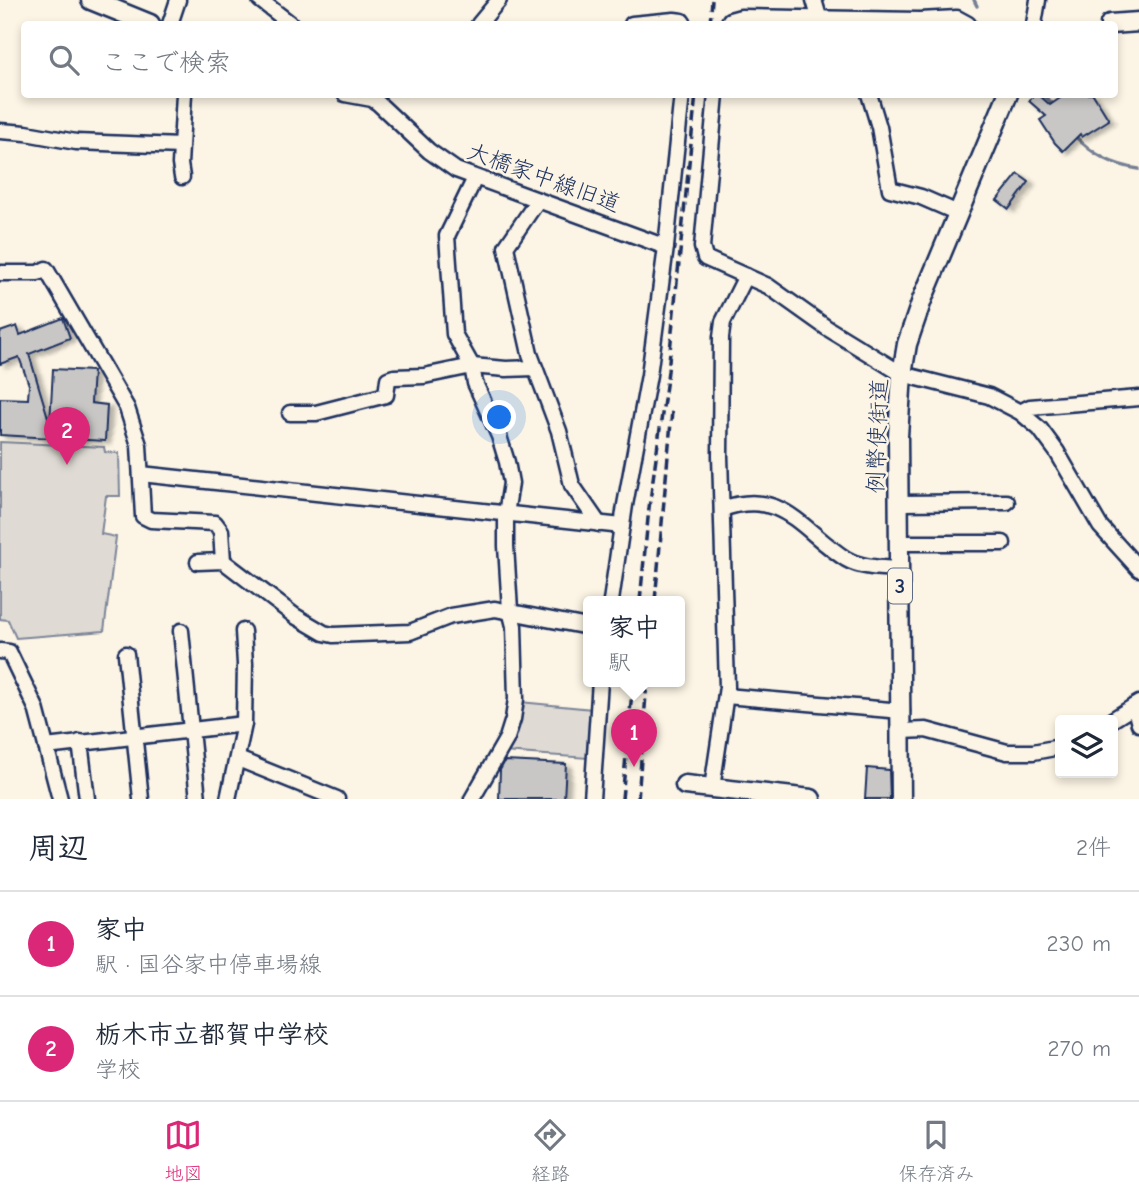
<!DOCTYPE html>
<html lang="ja">
<meta charset="utf-8">
<style>
:root{--surface:#fff;--page:#f2f2f3;--text:#1f2937;--muted:#747a83;--line:#e0e1e3;--accent:#db2777}
body{margin:0;font-family:"Comic Neue","Klee One",sans-serif;background:var(--page);color:var(--text)}
.controls{position:absolute;right:21px;bottom:21px;display:grid;overflow:hidden;border-radius:7px;box-shadow:0 4px 10px #0003}
.controls button{width:63px;height:63px;display:grid;place-items:center;padding:0;border:0;border-bottom:2px solid var(--line);background:var(--surface);color:var(--text);font:35px sans-serif}
.you{position:absolute;left:500px;top:418px;width:24px;height:24px;margin:-18px;border:5px solid #fff;border-radius:50%;background:#1a73e8;box-shadow:0 0 0 10px #1a73e833}
.badge{display:grid;place-items:center;width:46px;height:46px;border-radius:50%;background:var(--accent);color:#fff;font-size:23px;font-weight:700}
.pin{position:absolute;translate:-50% -58px;filter:drop-shadow(0 2px 4px #0008)}
.pin::after{content:'';position:absolute;top:37px;width:24px;height:21px;background:inherit;clip-path:polygon(0 0,100% 0,50% 100%)}
.popup{position:absolute;left:583px;top:596px;width:102px;height:91px;box-sizing:border-box;display:grid;place-content:center;border-radius:7px;background:var(--surface);filter:drop-shadow(0 2px 5px #0005);font-size:23px;white-space:nowrap;color:var(--muted)}
.popup b{font-size:26px;color:var(--text)}
.popup::after{content:'';position:absolute;left:50%;top:100%;margin-left:-14px;border:14px solid transparent;border-top-color:var(--surface)}
.list{margin:0;padding:0;list-style:none}
h2{display:flex;justify-content:space-between;align-items:center;height:91px;margin:0;padding:0 28px;font-size:30px}
h2 small{font-size:23px;font-weight:400;color:var(--muted)}
.list li{display:grid;grid-template-columns:46px 1fr auto;gap:21px;align-items:center;box-sizing:border-box;height:105px;padding:0 28px;border-top:2px solid var(--line)}
.list b{display:block;font-size:26px;white-space:nowrap}
.list p{margin:0;font-size:23px;white-space:nowrap;color:var(--muted)}
.list em{font-size:23px;font-style:normal;color:var(--muted)}
.icon{flex:none;width:38px;height:38px;fill:none;stroke:currentColor;stroke-width:2;stroke-linecap:round;stroke-linejoin:round}
.map{position:relative;flex:none;width:1139px;height:799px;overflow:hidden}
.search{position:absolute;background:var(--surface);box-shadow:0 4px 10px #0003;left:21px;right:21px;top:21px;height:77px;display:flex;align-items:center;gap:18px;box-sizing:border-box;padding:0 24px;border-radius:7px;color:var(--muted);font-size:26px}
.sheet{height:301px;background:var(--surface)}
nav{display:flex;justify-content:space-around;align-items:center;box-sizing:border-box;height:98px;border-top:2px solid var(--line);background:var(--surface);font-size:19px;color:var(--muted)}
nav a{display:grid;justify-items:center;gap:4px}
nav .on{color:var(--accent)}
.map>svg:first-child{display:block}
</style>
<div class="map">
<svg width="1139" height="799" viewBox="0 0 1139 799">
<defs>
<filter id="shadow"><feDropShadow dx="5.5" dy="3" stdDeviation="2" flood-color="#0004"/></filter>
</defs>
<rect width="100%" height="100%" fill="#fcf5e5"/>
<filter id="ink" filterUnits="userSpaceOnUse"><feTurbulence type="fractalNoise" baseFrequency=".0143" numOctaves="2"/><feDisplacementMap in="SourceGraphic" scale="14" xChannelSelector="R" yChannelSelector="G"/><feConvolveMatrix kernelMatrix="1 2 1 2 8 2 1 2 1" color-interpolation-filters="sRGB"/></filter>
<g filter="url(#ink)">
<g fill="#dfdbd4" stroke="#7d8599" stroke-width="2">
<path d="M0 442 104 447 105 452 119 453 120 496H106L101 534 116 537 104 631 16 638 8 620 0 619Z"/>
<path d="M520 702 592 709 588 758 504 752Z"/>
</g>
<g fill="none" stroke-linecap="round" stroke-linejoin="round">
<g stroke="#767f94" stroke-width="3.5">
<path d="M974 0 977 6"/>
<path d="M1043 94 1054 105"/>
<path d="M1074 135C1093 155 1112 165 1139 169"/>
</g>
</g>
<g fill="#c8c7c6" stroke="#1b2f5e" stroke-width="2" filter="url(#shadow)">
<path d="M1034 94H1038L1050 105 1066 94H1093L1109 120 1082 137 1080 134 1063 151 1055 143 1040 120 1046 116 1029 101Z"/>
<path d="M1018 174 1029 182 1009 209 997 200Z"/>
<path d="M63 318 70 338 29 354 50 424 53 369 93 371 91 403 107 405 105 441 0 435V398L28 399 29 385 19 357 0 364V332L17 326 20 335Z"/>
<path d="M505 761 566 764 564 799H499L500 770Z"/>
<path d="M867 768 889 770 890 799H865Z"/>
</g>
<g fill="none" stroke-linecap="round" stroke-linejoin="round">
<defs>
<g id="minor">
<path d="M260 0 291 24"/>
<path d="M814 0 819 17"/>
<path d="M170 24 178 0"/>
<path d="M479 24 499 0"/>
<path d="M632 24 674 20 682 21 684 24"/>
<path d="M728 24 730 20 741 17 920 20 957 18 968 24"/>
<path d="M1034 24 1038 0"/>
<path d="M345 94 372 99 378 103 429 151 456 170 666 247"/>
<path d="M716 94 702 247 705 258 768 286 827 328 902 374 989 396 1020 412 1040 429 1057 452 1100 526 1139 569"/>
<path d="M869 94 879 127 890 189 921 197 958 213"/>
<path d="M0 131 26 133 76 142 181 146"/>
<path d="M182 177 180 164 184 94"/>
<path d="M538 200 506 247 530 354 559 431 572 485 599 524"/>
<path d="M0 273H38L46 269 127 408 139 445 143 516 151 520 215 523 221 531 223 561"/>
<path d="M1020 412 1030 407 1139 398"/>
<path d="M290 413H316L386 395 388 379 394 377 424 376 472 366 506 369 534 368"/>
<path d="M141 474 622 526"/>
<path d="M899 503 1007 502"/>
<path d="M722 509C782 487 802 531 846 559 861 568 883 568 900 569"/>
<path d="M900 543H1003"/>
<path d="M198 562 223 561 295 616 324 633 333 635 410 632 451 616 495 609 588 627"/>
<path d="M611 601 625 505 649 375 666 247 682 94"/>
<path d="M181 631 198 799"/>
<path d="M0 651 9 652 36 708 60 799"/>
<path d="M126 654 141 799"/>
<path d="M726 696 902 711"/>
<path d="M1134 706 1139 724"/>
<path d="M1112 720 1139 703"/>
<path d="M902 731 926 730 1007 752H1033L1060 747"/>
<path d="M80 742 87 799"/>
<path d="M46 747 244 724"/>
<path d="M238 759 337 799"/>
<path d="M712 788 727 687 720 456 721 337 723 322 746 276"/>
<path d="M228 799 244 724 245 664 243 631"/>
<path d="M472 799 507 738 513 719 516 699 514 626 510 610 506 546V514L511 483 507 462 499 436 475 383 472 366 454 334 447 236 475 178"/>
<path d="M592 799 600 681"/>
</g>
<g id="major">
<path d="M91 0 150 24"/>
<path d="M1110 24 1139 22"/>
<path d="M685 785 811 799"/>
<path d="M901 799 898 436 902 374 907 344 922 300 1008 94"/>
</g>
</defs>
<use href="#minor" stroke="#1b2f5e" stroke-width="19"/>
<use href="#major" stroke="#1b2f5e" stroke-width="23"/>
<use href="#minor" stroke="#fcf5e5" stroke-width="14"/>
<use href="#major" stroke="#fcf5e5" stroke-width="18"/>
<g stroke="#1b2f5e" stroke-width="3.5" stroke-dasharray="10 5" stroke-linecap="butt">
<path d="M710 24 712 0"/>
<path d="M640 601 649 508 668 371 696 94"/>
<path d="M655 601 672 411"/>
<path d="M622 799 633 681"/>
<path d="M638 799 647 681"/>
</g>
</g>
</g>
<g text-anchor="middle" stroke-width="5" stroke-linejoin="round" paint-order="stroke">
<rect fill="#fcf5e5" stroke="#5e6a86" stroke-width="2" x="888" y="568.5" width="24" height="35" rx="5"/>
<g font-size="21" font-weight="bold" fill="#1b2f5e">
<text x="900" y="593">3</text>
</g>
<g font-size="23" fill="#1b2f5e" stroke="#fcf5e5">
<text transform="translate(544 177) rotate(20)" y="8">大橋家中線旧道</text>
<text transform="translate(877 436) rotate(-88)" y="8">例幣使街道</text>
</g>
</g>
</svg>
<div class="controls">
<button><svg class="icon" aria-label="layers" viewBox="0 0 24 24"><path d="M12 4l9 5-9 5-9-5zM3 14l9 5 9-5"/></svg></button>
</div>
<div class="you"></div>
<div class="pin badge" style="left:634px;top:767px">1</div>
<div class="popup"><b>家中</b>駅</div>
<div class="pin badge" style="left:67px;top:465px">2</div>
<div class="search"><svg class="icon" aria-label="search" viewBox="0 0 24 24"><circle cx="10" cy="10" r="6"/><path d="M15 15l6 6"/></svg>ここで検索</div>
</div>
<section class="sheet">
<h2>周辺<small>2件</small></h2>
<ul class="list">
<li><span class="badge">1</span><div><b>家中</b><p>駅 · 国谷家中停車場線</p></div><em>230 m</em></li>
<li><span class="badge">2</span><div><b>栃木市立都賀中学校</b><p>学校</p></div><em>270 m</em></li>
</ul>
</section>
<nav>
<a class="on"><svg class="icon" aria-label="map" viewBox="0 0 24 24"><path d="M3 6l6-2 6 2 6-2v14l-6 2-6-2-6 2zM9 4v14M15 6v14"/></svg>地図</a>
<a><svg class="icon" aria-label="directions" viewBox="0 0 24 24"><path d="M12 3l9 9-9 9-9-9zM9 14v-3h6M13 9l2 2-2 2"/></svg>経路</a>
<a><svg class="icon" aria-label="saved" viewBox="0 0 24 24"><path d="M7 4h10v16l-5-4-5 4z"/></svg>保存済み</a>
</nav>
